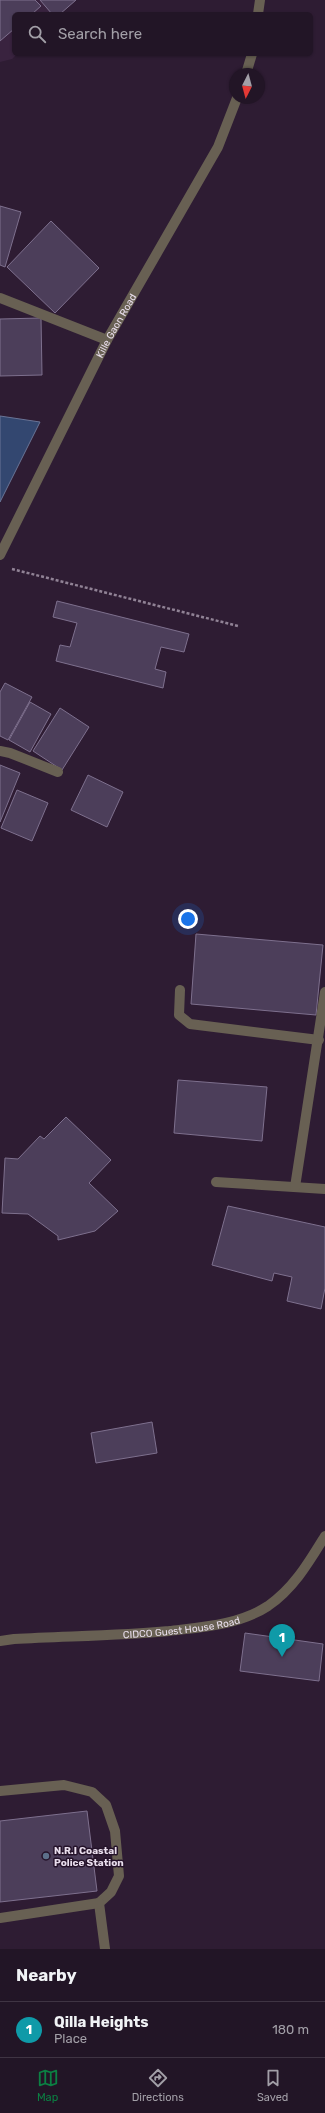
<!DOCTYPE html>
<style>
:root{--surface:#221526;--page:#2e2232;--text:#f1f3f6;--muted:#a29fa7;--line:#3f3443;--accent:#0b8043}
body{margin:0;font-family:Rubik,sans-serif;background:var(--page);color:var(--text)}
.compass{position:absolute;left:229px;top:68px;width:36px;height:36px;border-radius:50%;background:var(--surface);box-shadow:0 1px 3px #0004;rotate:186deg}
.you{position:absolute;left:188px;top:919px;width:14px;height:14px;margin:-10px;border:3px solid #fff;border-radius:50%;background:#1a73e8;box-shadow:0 0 0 6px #1a73e833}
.badge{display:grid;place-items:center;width:26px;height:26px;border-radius:50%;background:var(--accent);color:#fff;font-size:13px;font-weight:700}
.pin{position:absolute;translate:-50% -33px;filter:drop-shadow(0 1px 2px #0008)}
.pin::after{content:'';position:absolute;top:21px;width:14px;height:12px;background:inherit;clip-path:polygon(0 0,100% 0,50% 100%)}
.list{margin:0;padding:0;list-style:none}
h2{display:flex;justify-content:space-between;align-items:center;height:52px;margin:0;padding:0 16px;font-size:17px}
h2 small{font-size:13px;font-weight:400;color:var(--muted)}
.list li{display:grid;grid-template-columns:26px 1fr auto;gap:12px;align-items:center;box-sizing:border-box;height:56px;padding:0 16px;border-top:1px solid var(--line)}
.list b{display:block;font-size:15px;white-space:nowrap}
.list p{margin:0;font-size:13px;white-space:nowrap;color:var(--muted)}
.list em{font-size:13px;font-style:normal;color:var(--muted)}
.icon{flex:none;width:22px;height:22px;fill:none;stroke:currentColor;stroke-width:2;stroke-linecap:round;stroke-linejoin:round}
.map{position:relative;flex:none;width:325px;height:1949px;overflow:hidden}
.search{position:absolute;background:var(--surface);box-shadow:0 1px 3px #0004;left:12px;right:12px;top:12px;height:44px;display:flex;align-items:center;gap:10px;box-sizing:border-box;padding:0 14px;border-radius:6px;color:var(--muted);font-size:15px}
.sheet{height:108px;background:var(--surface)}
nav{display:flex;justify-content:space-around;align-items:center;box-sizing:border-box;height:56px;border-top:1px solid var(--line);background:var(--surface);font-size:11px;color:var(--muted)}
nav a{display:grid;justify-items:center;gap:2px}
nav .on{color:var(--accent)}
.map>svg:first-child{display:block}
</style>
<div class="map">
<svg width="325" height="1949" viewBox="0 0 325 1949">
<rect width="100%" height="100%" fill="#2e1c33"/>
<path fill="#39233f" d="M0 0H72L58 14H14V54H17L12 59 0 62Z"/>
<path fill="#334770" stroke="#6a7496" d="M0 416 40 422 0 502Z"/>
<g fill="#4c3e5a" stroke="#7e708e">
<path d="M0 0H35L41 6 32 14H14V29L0 41Z"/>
<path d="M40 0H76L60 14H52Z"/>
<path d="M0 206 21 212 5 267 0 265Z"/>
<path d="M51 221 99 268 55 313 7 267Z"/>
<path d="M41 318 42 375 0 376V319Z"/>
<path d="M57 601 189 634 184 652 161 647 155 669 166 672 163 688 56 661 60 645 70 647 77 623 53 617Z"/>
<path d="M5 683 32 697 8 740 0 736V692Z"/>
<path d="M30 702 51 714 30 752 9 740Z"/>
<path d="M60 708 89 727 62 770 33 751Z"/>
<path d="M0 765 20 773 0 822Z"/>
<path d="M88 775 123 792 107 827 71 810Z"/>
<path d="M17 790 48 803 32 841 1 828Z"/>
<path d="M196 934 323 945 316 1015 191 1004Z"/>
<path d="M178 1080 267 1087 262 1141 174 1133Z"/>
<path d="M66 1117 111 1160 89 1183 118 1211 95 1231 58 1240V1236L28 1214 2 1213 5 1158 18 1159 40 1136 44 1139Z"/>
<path d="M228 1206 325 1227V1288L321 1309 287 1301 292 1277 274 1273 272 1281 212 1265Z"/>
<path d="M152 1422 157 1453 96 1463 91 1433Z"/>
<path d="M245 1633 323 1644 319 1681 240 1671Z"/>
<path d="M87 1811 97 1891 0 1902V1821Z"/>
</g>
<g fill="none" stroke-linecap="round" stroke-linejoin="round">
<path stroke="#908295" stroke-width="2.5" stroke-dasharray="3 2" stroke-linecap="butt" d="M12 569 238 626"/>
<g stroke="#686053" stroke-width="10">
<path d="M258 14 260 0"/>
<path d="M246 74 252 54"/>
<path d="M0 298 107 340"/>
<path id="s1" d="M0 555 107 340 218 147 237 98"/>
<path d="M0 751 10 753 58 772"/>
<path d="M180 990 179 1015 190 1024 319 1040"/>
<path d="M216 1182 325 1189"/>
<path d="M295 1187 325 992"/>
<path id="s2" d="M0 1641 14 1639C66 1636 117 1636 169 1631 202 1627 239 1625 268 1606 294 1588 309 1562 325 1536"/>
<path d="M0 1791 64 1785 92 1792 106 1805 115 1831 119 1876 111 1892 99 1903 105 1949"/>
<path d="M0 1918 99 1903"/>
</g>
</g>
<circle fill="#5c6f8a" stroke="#241229" stroke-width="1.5" cx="46" cy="1856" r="4"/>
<g text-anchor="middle" stroke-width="3" stroke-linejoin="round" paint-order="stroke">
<g font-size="10" fill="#e9deed" stroke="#241229">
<text dy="4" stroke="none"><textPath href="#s1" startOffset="257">Kille Gaon Road</textPath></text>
<text dy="4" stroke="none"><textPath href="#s2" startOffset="182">CIDCO Guest House Road</textPath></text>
</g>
<g font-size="10" font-weight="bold" fill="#e9deed" stroke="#241229" text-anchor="start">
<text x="54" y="1854">N.R.I Coastal<tspan x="54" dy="12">Police Station</tspan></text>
</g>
</g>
</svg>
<svg class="compass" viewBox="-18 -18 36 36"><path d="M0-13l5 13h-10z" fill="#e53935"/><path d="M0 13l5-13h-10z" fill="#a29fa7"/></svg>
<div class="you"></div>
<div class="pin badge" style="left:282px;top:1657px;background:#0f9aa8">1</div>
<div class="search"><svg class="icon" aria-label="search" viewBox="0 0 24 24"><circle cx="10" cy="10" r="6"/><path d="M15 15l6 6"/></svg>Search here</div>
</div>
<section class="sheet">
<h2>Nearby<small></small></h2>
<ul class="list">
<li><span class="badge" style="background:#0f9aa8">1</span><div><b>Qilla Heights</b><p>Place</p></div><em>180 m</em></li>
</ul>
</section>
<nav>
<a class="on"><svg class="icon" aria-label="map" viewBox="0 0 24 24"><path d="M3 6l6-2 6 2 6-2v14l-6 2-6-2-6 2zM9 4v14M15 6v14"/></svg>Map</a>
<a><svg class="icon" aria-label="directions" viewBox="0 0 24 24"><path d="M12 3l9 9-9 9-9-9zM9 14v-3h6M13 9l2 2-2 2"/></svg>Directions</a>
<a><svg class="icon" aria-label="saved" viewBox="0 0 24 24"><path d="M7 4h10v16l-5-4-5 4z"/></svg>Saved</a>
</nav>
